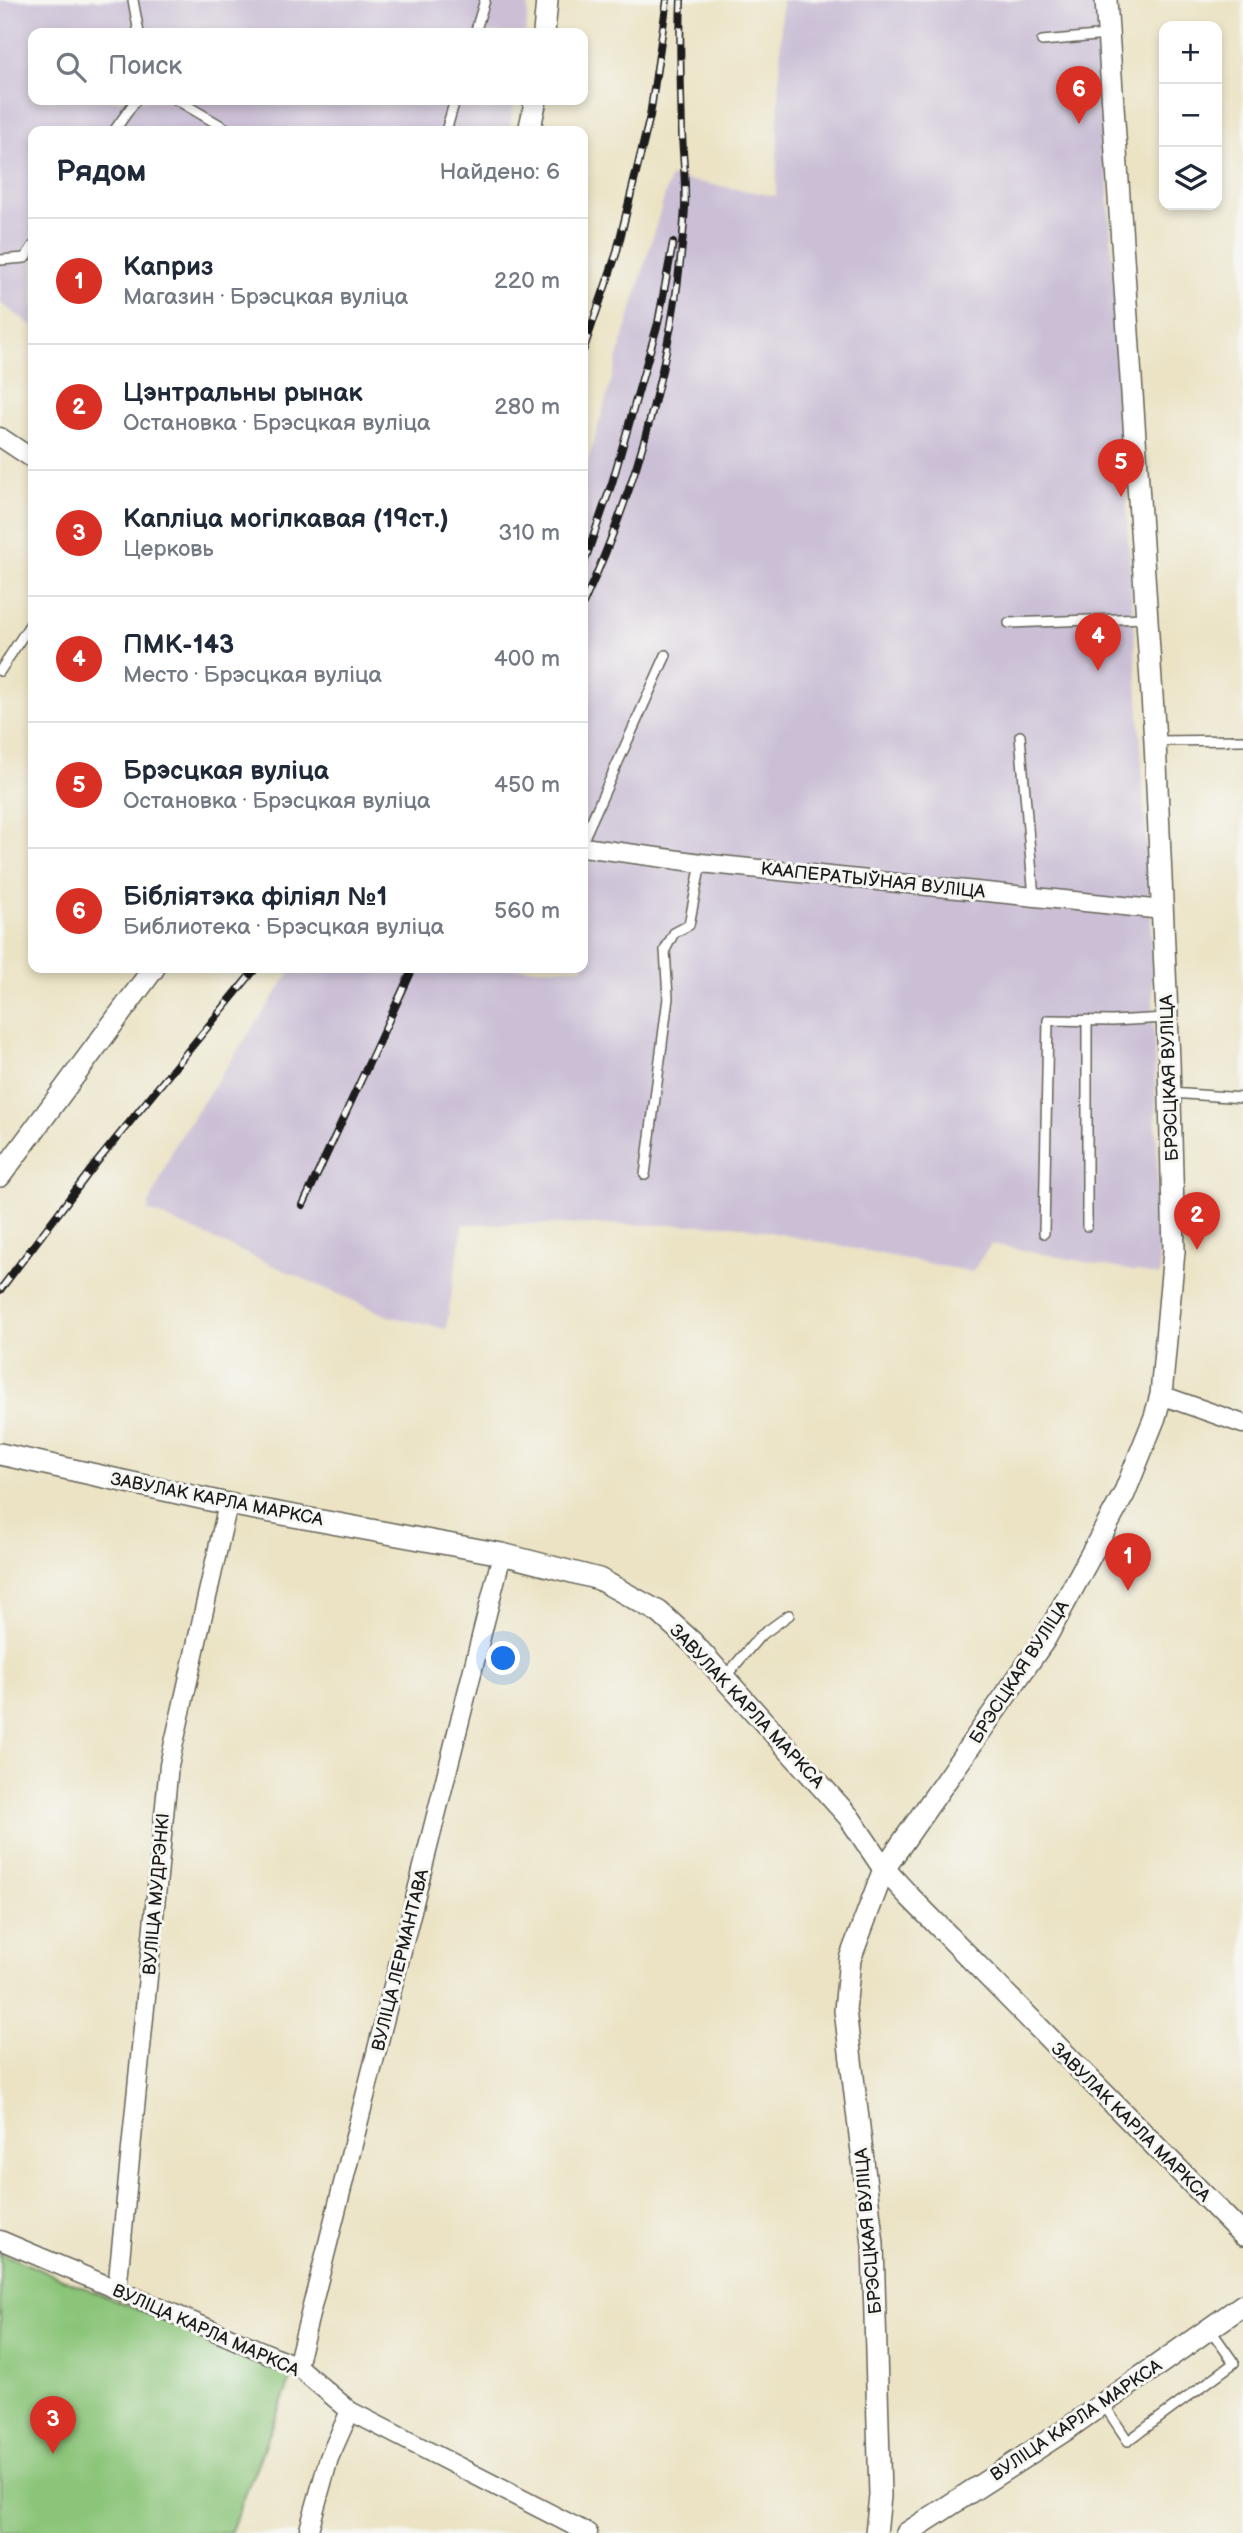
<!DOCTYPE html>
<html lang="ru">
<meta charset="utf-8">
<style>
:root{--surface:#fff;--page:#f6f6f7;--text:#1f2937;--muted:#747a83;--line:#e0e1e3;--accent:#d93025}
body{margin:0;font-family:"Balsamiq Sans",sans-serif;background:var(--page);color:var(--text)}
.controls{position:absolute;right:21px;top:21px;display:grid;overflow:hidden;border-radius:14px;box-shadow:0 4px 10px #0003}
.controls button{width:63px;height:63px;display:grid;place-items:center;padding:0;border:0;border-bottom:2px solid var(--line);background:var(--surface);color:var(--text);font:35px sans-serif}
.you{position:absolute;left:504px;top:1659px;width:24px;height:24px;margin:-18px;border:5px solid #fff;border-radius:50%;background:#1a73e8;box-shadow:0 0 0 10px #1a73e833}
.badge{display:grid;place-items:center;width:46px;height:46px;border-radius:50%;background:var(--accent);color:#fff;font-size:23px;font-weight:700}
.pin{position:absolute;translate:-50% -58px;filter:drop-shadow(0 2px 4px #0008)}
.pin::after{content:'';position:absolute;top:37px;width:24px;height:21px;background:inherit;clip-path:polygon(0 0,100% 0,50% 100%)}
.list{margin:0;padding:0;list-style:none}
h2{display:flex;justify-content:space-between;align-items:center;height:91px;margin:0;padding:0 28px;font-size:30px}
h2 small{font-size:23px;font-weight:400;color:var(--muted)}
.list li{display:grid;grid-template-columns:46px 1fr auto;gap:21px;align-items:center;box-sizing:border-box;height:126px;padding:0 28px;border-top:2px solid var(--line)}
.list b{display:block;font-size:26px;white-space:nowrap}
.list p{margin:0;font-size:23px;white-space:nowrap;color:var(--muted)}
.list em{font-size:23px;font-style:normal;color:var(--muted)}
.icon{flex:none;width:38px;height:38px;fill:none;stroke:currentColor;stroke-width:2;stroke-linecap:round;stroke-linejoin:round}
.map{position:relative;flex:none;width:1243px;height:2533px;overflow:hidden}
.search{position:absolute;background:var(--surface);box-shadow:0 4px 10px #0003;left:28px;top:28px;width:560px;height:77px;display:flex;align-items:center;gap:18px;box-sizing:border-box;padding:0 24px;border-radius:14px;color:var(--muted);font-size:26px}
.panel{position:absolute;background:var(--surface);box-shadow:0 4px 10px #0003;left:28px;top:126px;width:560px;height:847px;border-radius:14px}
.map>svg:first-child{display:block}
</style>
<div class="map">
<svg width="1243" height="2533" viewBox="0 0 1243 2533">
<rect width="100%" height="100%" fill="#f6f6f2"/>
<filter id="ink" filterUnits="userSpaceOnUse"><feTurbulence type="fractalNoise" baseFrequency=".0143" numOctaves="2"/><feDisplacementMap in="SourceGraphic" scale="14" xChannelSelector="R" yChannelSelector="G"/><feConvolveMatrix kernelMatrix="1 2 1 2 8 2 1 2 1" color-interpolation-filters="sRGB"/></filter>
<filter id="wash" filterUnits="userSpaceOnUse"><feTurbulence type="fractalNoise" baseFrequency=".00686" numOctaves="4" result="noise"/><feDisplacementMap in="SourceGraphic" scale="28" xChannelSelector="R" yChannelSelector="G"/><feGaussianBlur stdDeviation="1.57" result="paint"/><feColorMatrix in="noise" values="0 0 0 0 0 0 0 0 0 0 0 0 0 0 0 0 0 1.4 0 .05"/><feComposite in="paint" operator="in"/></filter>
<g filter="url(#wash)">
<rect width="100%" height="100%" fill="#ebe3c4"/>
<g fill="#cbbfd5">
<path d="M0 0H529L526 33H33V100H515L509 131H33V326L0 303Z"/>
<path d="M782 0H1097L1151 918 1160 1276 991 1244 972 1272 734 1225 463 1224 446 1329 388 1316 147 1210 175 1144 293 968H583V479L670 177 776 196Z"/>
</g>
<path fill="#8bc579" stroke="#54704a" stroke-width="2" d="M0 2253 293 2374 230 2533H0Z"/>
</g>
<g filter="url(#ink)">
<g fill="none" stroke-linecap="round" stroke-linejoin="round">
<defs>
<g id="service">
<path d="M133 0 139 33"/>
<path d="M475 33 485 0"/>
<path d="M1042 41 1107 35"/>
<path d="M177 100 230 131"/>
<path d="M114 131 136 100"/>
<path d="M446 131 455 100"/>
<path d="M0 260 25 258 33 246"/>
<path d="M1009 623 1145 618"/>
<path d="M0 671 33 620"/>
<path d="M1020 736 1034 897"/>
<path d="M1157 741 1243 740"/>
<path d="M583 840 666 655"/>
<path d="M1171 1093 1243 1098"/>
<path d="M645 1175 668 998 665 950 674 933 689 925 701 863"/>
<path d="M1087 1226V1020"/>
<path d="M1044 1233 1048 1020 1112 1021 1166 1018"/>
<path d="M725 1677 759 1637 789 1615"/>
<path d="M1104 2405 1128 2441 1234 2363 1210 2329"/>
</g>
<g id="minor">
<path d="M0 437 33 459"/>
<path d="M583 847 701 863 1163 910"/>
<path d="M1161 1395 1243 1424"/>
<path d="M0 2240 297 2366 350 2411 588 2533"/>
<path d="M117 2290 169 1765 228 1504"/>
<path d="M297 2366 502 1554"/>
<path d="M308 2533 329 2458 350 2411"/>
</g>
<g id="tertiary">
<path d="M544 33 547 0"/>
<path d="M529 131 536 100"/>
<path d="M0 1176 154 968"/>
<path d="M0 1454 228 1504 502 1554 599 1579 659 1612 692 1642 849 1817 884 1869 910 1897 1243 2235"/>
<path d="M876 2533 880 2496 873 2244 845 2010 850 1959 884 1869 1045 1639 1124 1494 1155 1417 1161 1395 1174 1251 1169 1061 1155 741 1106 0"/>
<path d="M907 2533 1064 2431 1243 2305"/>
</g>
</defs>
<use href="#service" stroke="#646257" stroke-width="12"/>
<use href="#minor" stroke="#646257" stroke-width="21"/>
<use href="#tertiary" stroke="#646257" stroke-width="24"/>
<use href="#service" stroke="#fff" stroke-width="9"/>
<use href="#minor" stroke="#fff" stroke-width="18"/>
<use href="#tertiary" stroke="#fff" stroke-width="21"/>
<defs>
<g id="rail">
<path d="M583 351 616 255 650 116 667 0"/>
<path d="M583 566 612 483 658 323 673 243"/>
<path d="M583 604C640 482 677 342 685 208 686 183 683 158 682 133 681 89 679 45 681 0"/>
<path d="M303 1205 413 968"/>
<path d="M0 1290 97 1162 256 968"/>
</g>
</defs>
<use href="#rail" stroke="#1c1c1c" stroke-width="8"/>
<use href="#rail" stroke="#f6f6f2" stroke-width="5" stroke-dasharray="16" stroke-linecap="butt"/>
</g>
</g>
<g text-anchor="middle" stroke-width="6" stroke-linejoin="round" paint-order="stroke">
<g font-size="18" fill="#1c1c1c" stroke="#f6f6f2">
<text transform="translate(873 880) rotate(6)" y="6">КААПЕРАТЫЎНАЯ ВУЛІЦА</text>
<text transform="translate(1169 1078) rotate(-92)" y="6">БРЭСЦКАЯ ВУЛІЦА</text>
<text transform="translate(217 1499) rotate(11)" y="6">ЗАВУЛАК КАРЛА МАРКСА</text>
<text transform="translate(1019 1672) rotate(-57)" y="6">БРЭСЦКАЯ ВУЛІЦА</text>
<text transform="translate(747 1706) rotate(47)" y="6">ЗАВУЛАК КАРЛА МАРКСА</text>
<text transform="translate(156 1894) rotate(-85)" y="6">ВУЛІЦА МУДРЭНКІ</text>
<text transform="translate(400 1960) rotate(-76)" y="6">ВУЛІЦА ЛЕРМАНТАВА</text>
<text transform="translate(1131 2122) rotate(45)" y="6">ЗАВУЛАК КАРЛА МАРКСА</text>
<text transform="translate(868 2231) rotate(-95)" y="6">БРЭСЦКАЯ ВУЛІЦА</text>
<text transform="translate(206 2330) rotate(24)" y="6">ВУЛІЦА КАРЛА МАРКСА</text>
<text transform="translate(1076 2420) rotate(-34)" y="6">ВУЛІЦА КАРЛА МАРКСА</text>
</g>
</g>
</svg>
<div class="controls">
<button>+</button>
<button>−</button>
<button><svg class="icon" aria-label="layers" viewBox="0 0 24 24"><path d="M12 4l9 5-9 5-9-5zM3 14l9 5 9-5"/></svg></button>
</div>
<div class="you"></div>
<div class="pin badge" style="left:1128px;top:1591px">1</div>
<div class="pin badge" style="left:1197px;top:1250px">2</div>
<div class="pin badge" style="left:53px;top:2454px">3</div>
<div class="pin badge" style="left:1098px;top:671px">4</div>
<div class="pin badge" style="left:1121px;top:497px">5</div>
<div class="pin badge" style="left:1079px;top:124px">6</div>
<div class="search"><svg class="icon" aria-label="search" viewBox="0 0 24 24"><circle cx="10" cy="10" r="6"/><path d="M15 15l6 6"/></svg>Поиск</div>
<section class="panel">
<h2>Рядом<small>Найдено: 6</small></h2>
<ul class="list">
<li><span class="badge">1</span><div><b>Каприз</b><p>Магазин · Брэсцкая вуліца</p></div><em>220 m</em></li>
<li><span class="badge">2</span><div><b>Цэнтральны рынак</b><p>Остановка · Брэсцкая вуліца</p></div><em>280 m</em></li>
<li><span class="badge">3</span><div><b>Капліца могілкавая (19ст.)</b><p>Церковь</p></div><em>310 m</em></li>
<li><span class="badge">4</span><div><b>ПМК-143</b><p>Место · Брэсцкая вуліца</p></div><em>400 m</em></li>
<li><span class="badge">5</span><div><b>Брэсцкая вуліца</b><p>Остановка · Брэсцкая вуліца</p></div><em>450 m</em></li>
<li><span class="badge">6</span><div><b>Бібліятэка філіял №1</b><p>Библиотека · Брэсцкая вуліца</p></div><em>560 m</em></li>
</ul>
</section>
</div>
